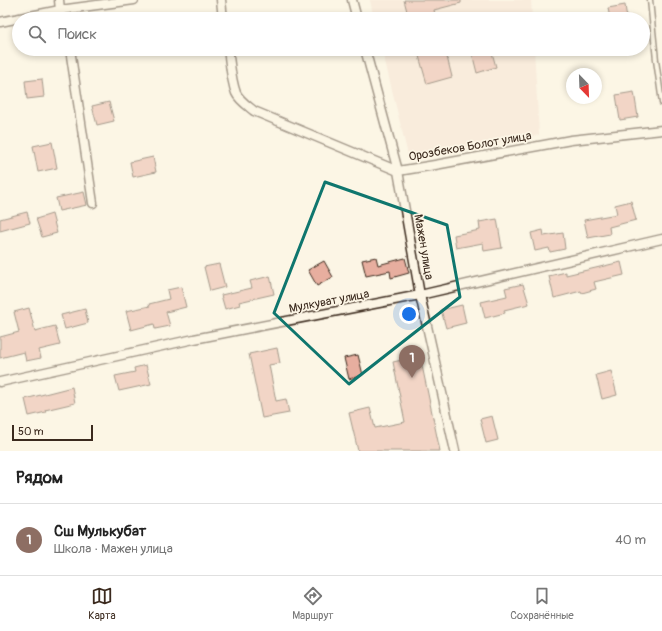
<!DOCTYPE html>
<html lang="ru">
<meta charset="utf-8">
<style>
:root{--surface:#fff;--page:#f6f6f6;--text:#222;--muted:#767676;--line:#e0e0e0;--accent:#3b2a1e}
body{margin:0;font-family:Pangolin,sans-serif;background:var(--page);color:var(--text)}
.compass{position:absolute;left:566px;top:68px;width:36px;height:36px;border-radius:50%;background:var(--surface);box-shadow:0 2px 6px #0003;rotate:157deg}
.scale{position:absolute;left:12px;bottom:10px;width:81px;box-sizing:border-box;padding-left:4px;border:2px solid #3b2a1e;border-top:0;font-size:11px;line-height:14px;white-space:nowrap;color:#3b2a1e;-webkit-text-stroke:3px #fcf5e5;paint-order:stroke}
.you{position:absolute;left:409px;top:314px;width:14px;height:14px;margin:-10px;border:3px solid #fff;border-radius:50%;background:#1a73e8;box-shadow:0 0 0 6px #1a73e833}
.badge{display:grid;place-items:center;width:26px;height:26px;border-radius:50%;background:var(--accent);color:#fff;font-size:13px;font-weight:700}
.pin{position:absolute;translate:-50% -33px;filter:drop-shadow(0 1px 2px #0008)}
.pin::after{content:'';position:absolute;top:21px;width:14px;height:12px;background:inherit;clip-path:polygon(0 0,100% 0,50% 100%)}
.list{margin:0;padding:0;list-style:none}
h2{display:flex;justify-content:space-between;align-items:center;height:52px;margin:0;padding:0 16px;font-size:17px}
h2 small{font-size:13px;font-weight:400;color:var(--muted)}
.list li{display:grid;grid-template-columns:26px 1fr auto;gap:12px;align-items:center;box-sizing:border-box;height:72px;padding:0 16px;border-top:1px solid var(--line)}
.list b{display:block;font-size:15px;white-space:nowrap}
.list p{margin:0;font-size:13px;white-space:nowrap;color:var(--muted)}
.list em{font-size:13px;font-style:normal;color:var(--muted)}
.icon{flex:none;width:22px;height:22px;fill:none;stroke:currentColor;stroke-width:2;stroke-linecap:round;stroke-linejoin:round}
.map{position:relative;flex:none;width:662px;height:451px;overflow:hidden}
.search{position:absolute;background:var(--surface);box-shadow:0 2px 6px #0003;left:12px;right:12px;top:12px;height:44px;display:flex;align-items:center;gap:10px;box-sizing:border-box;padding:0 14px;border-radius:22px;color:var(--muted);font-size:15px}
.sheet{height:124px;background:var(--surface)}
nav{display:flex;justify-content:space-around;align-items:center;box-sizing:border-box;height:56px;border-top:1px solid var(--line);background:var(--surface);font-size:11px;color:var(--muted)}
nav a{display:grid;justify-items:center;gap:2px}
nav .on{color:var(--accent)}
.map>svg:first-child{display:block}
</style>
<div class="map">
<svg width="662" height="451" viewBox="0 0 662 451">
<rect width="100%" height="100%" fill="#fcf5e5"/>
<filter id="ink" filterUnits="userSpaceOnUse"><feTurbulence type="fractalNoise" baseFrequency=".025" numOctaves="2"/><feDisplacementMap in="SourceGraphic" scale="8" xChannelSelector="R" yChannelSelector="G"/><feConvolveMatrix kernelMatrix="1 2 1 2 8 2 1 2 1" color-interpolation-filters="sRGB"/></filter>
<g filter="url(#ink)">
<g fill="#f6e0d0">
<path d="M370 0H531L532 19H374Z"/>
<path d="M382 49H534L539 135 409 159Z"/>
</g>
<g fill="#e7ae9f" stroke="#3b2a1e">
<path d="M404 0H461V3L434 10 436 19H409Z"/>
<path d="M625 5 627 19H610L608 8Z"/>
<path d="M417 49H468V52L447 57 452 77 427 84Z"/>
<path d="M471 49H491L496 67 477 73Z"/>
<path d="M42 79 44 97 27 99 25 81Z"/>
<path d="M634 92 638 117 620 120 616 95Z"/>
<path d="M109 102 114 121 97 125 92 106Z"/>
<path d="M52 142 57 168 38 172 33 146Z"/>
<path d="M153 157 156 172 133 177 130 162Z"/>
<path d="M84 192 87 205 59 211 56 198Z"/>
<path d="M631 201 636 220 609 227 610 234 588 238 584 220 617 214 615 205Z"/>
<path d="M27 212 30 223 0 231V219Z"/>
<path d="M52 214 57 233 42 237 36 219Z"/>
<path d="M497 219 502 248 484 251 483 243 456 248 454 235 480 230 479 222Z"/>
<path d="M543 230 544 236 563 233 565 249 550 252 549 248 535 251 531 233Z"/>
<path d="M376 257 378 265 405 258 409 273 391 278 390 271 366 276 362 260Z"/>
<path d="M324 261 333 277 317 286 308 270Z"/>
<path d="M621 262 624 275 594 282 596 289 582 293 581 291 554 298 549 276 566 272V275Z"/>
<path d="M219 264 225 287 210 291 204 267Z"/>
<path d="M270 276 274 294 239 302 240 305 225 309 221 295 252 288 250 281Z"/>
<path d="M523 284 529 304 504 310 505 313 485 318 481 302 507 296 505 288Z"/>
<path d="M181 287 186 307 166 312 170 326 155 329 154 324 131 330 126 311 150 306 149 304 169 299 167 290Z"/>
<path d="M462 305 466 323 446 328 441 310Z"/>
<path d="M29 308 35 331 55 326 60 345 39 350 41 358 26 361 24 352 0 358V337L19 332 14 312Z"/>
<path d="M85 309 88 323 65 329 61 315Z"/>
<path d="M277 348 280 363 269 365 276 401 286 399 289 413 262 418 249 354Z"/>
<path d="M358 355 363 375 349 379 344 358Z"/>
<path d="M420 356 440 451H358L349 413 370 408 375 428 405 422 393 362Z"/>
<path d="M146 365 151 384 119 391 115 376 135 372 134 368Z"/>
<path d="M611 371 617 395 602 399 596 375Z"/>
<path d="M72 387 75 403 45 410 46 412 29 416 25 399Z"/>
<path d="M492 416 498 440 486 443 480 419Z"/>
</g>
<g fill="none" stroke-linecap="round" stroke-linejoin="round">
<defs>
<path id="service" d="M650 0 656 60 662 103"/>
<g id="minor">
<path d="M59 0 60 10 62 19"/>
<path d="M221 0 223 19"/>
<path d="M352 0 357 19"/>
<path d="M0 22 60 10 134 0"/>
<path d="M70 49 93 203"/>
<path d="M228 49C230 62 231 80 236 93 239 100 248 106 254 111L398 171 435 165 571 140 662 130"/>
<path d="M365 49 398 171 420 295 455 451"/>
<path d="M0 382 194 339 420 295 662 239"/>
</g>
</defs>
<use href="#service" stroke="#3b2a1e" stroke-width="7"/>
<use href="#minor" stroke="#3b2a1e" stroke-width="11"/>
<use href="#service" stroke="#fcf5e5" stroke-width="4"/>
<use href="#minor" stroke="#fcf5e5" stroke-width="8"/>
</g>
</g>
<path d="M0 0H662V451H0ZM325 182 447 225 460 297 349 384 274 313Z" fill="#fcf5e5" fill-opacity=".55" fill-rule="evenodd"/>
<path fill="none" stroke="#0f766e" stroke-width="3" stroke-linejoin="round" d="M325 182 447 225 460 297 349 384 274 313Z"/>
<g text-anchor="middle" stroke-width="3.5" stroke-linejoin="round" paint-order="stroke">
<g font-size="12" fill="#3b2a1e" stroke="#fcf5e5">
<text transform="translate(470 146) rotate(-10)" y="4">Орозбеков Болот улица</text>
<text transform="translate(424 247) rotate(80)" y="4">Мажен улица</text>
<text transform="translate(329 301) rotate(-11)" y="4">Мулкуват улица</text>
</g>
</g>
</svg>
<svg class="compass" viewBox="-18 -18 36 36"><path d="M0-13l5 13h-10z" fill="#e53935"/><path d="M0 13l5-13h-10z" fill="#767676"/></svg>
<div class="scale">50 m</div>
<div class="you"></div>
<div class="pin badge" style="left:412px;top:378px;background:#8d6e63">1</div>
<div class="search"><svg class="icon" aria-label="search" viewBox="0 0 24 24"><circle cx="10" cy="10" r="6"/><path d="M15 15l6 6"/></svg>Поиск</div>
</div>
<section class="sheet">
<h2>Рядом<small></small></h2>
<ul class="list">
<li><span class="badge" style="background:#8d6e63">1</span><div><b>Сш Мулькубат</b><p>Школа · Мажен улица</p></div><em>40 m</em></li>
</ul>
</section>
<nav>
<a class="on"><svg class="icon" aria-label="map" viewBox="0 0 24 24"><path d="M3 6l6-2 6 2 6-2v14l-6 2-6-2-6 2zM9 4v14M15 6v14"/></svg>Карта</a>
<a><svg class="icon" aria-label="directions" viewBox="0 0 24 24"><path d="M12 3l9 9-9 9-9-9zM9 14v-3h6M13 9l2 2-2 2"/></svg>Маршрут</a>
<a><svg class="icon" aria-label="saved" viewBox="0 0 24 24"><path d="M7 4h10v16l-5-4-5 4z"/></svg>Сохранённые</a>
</nav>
